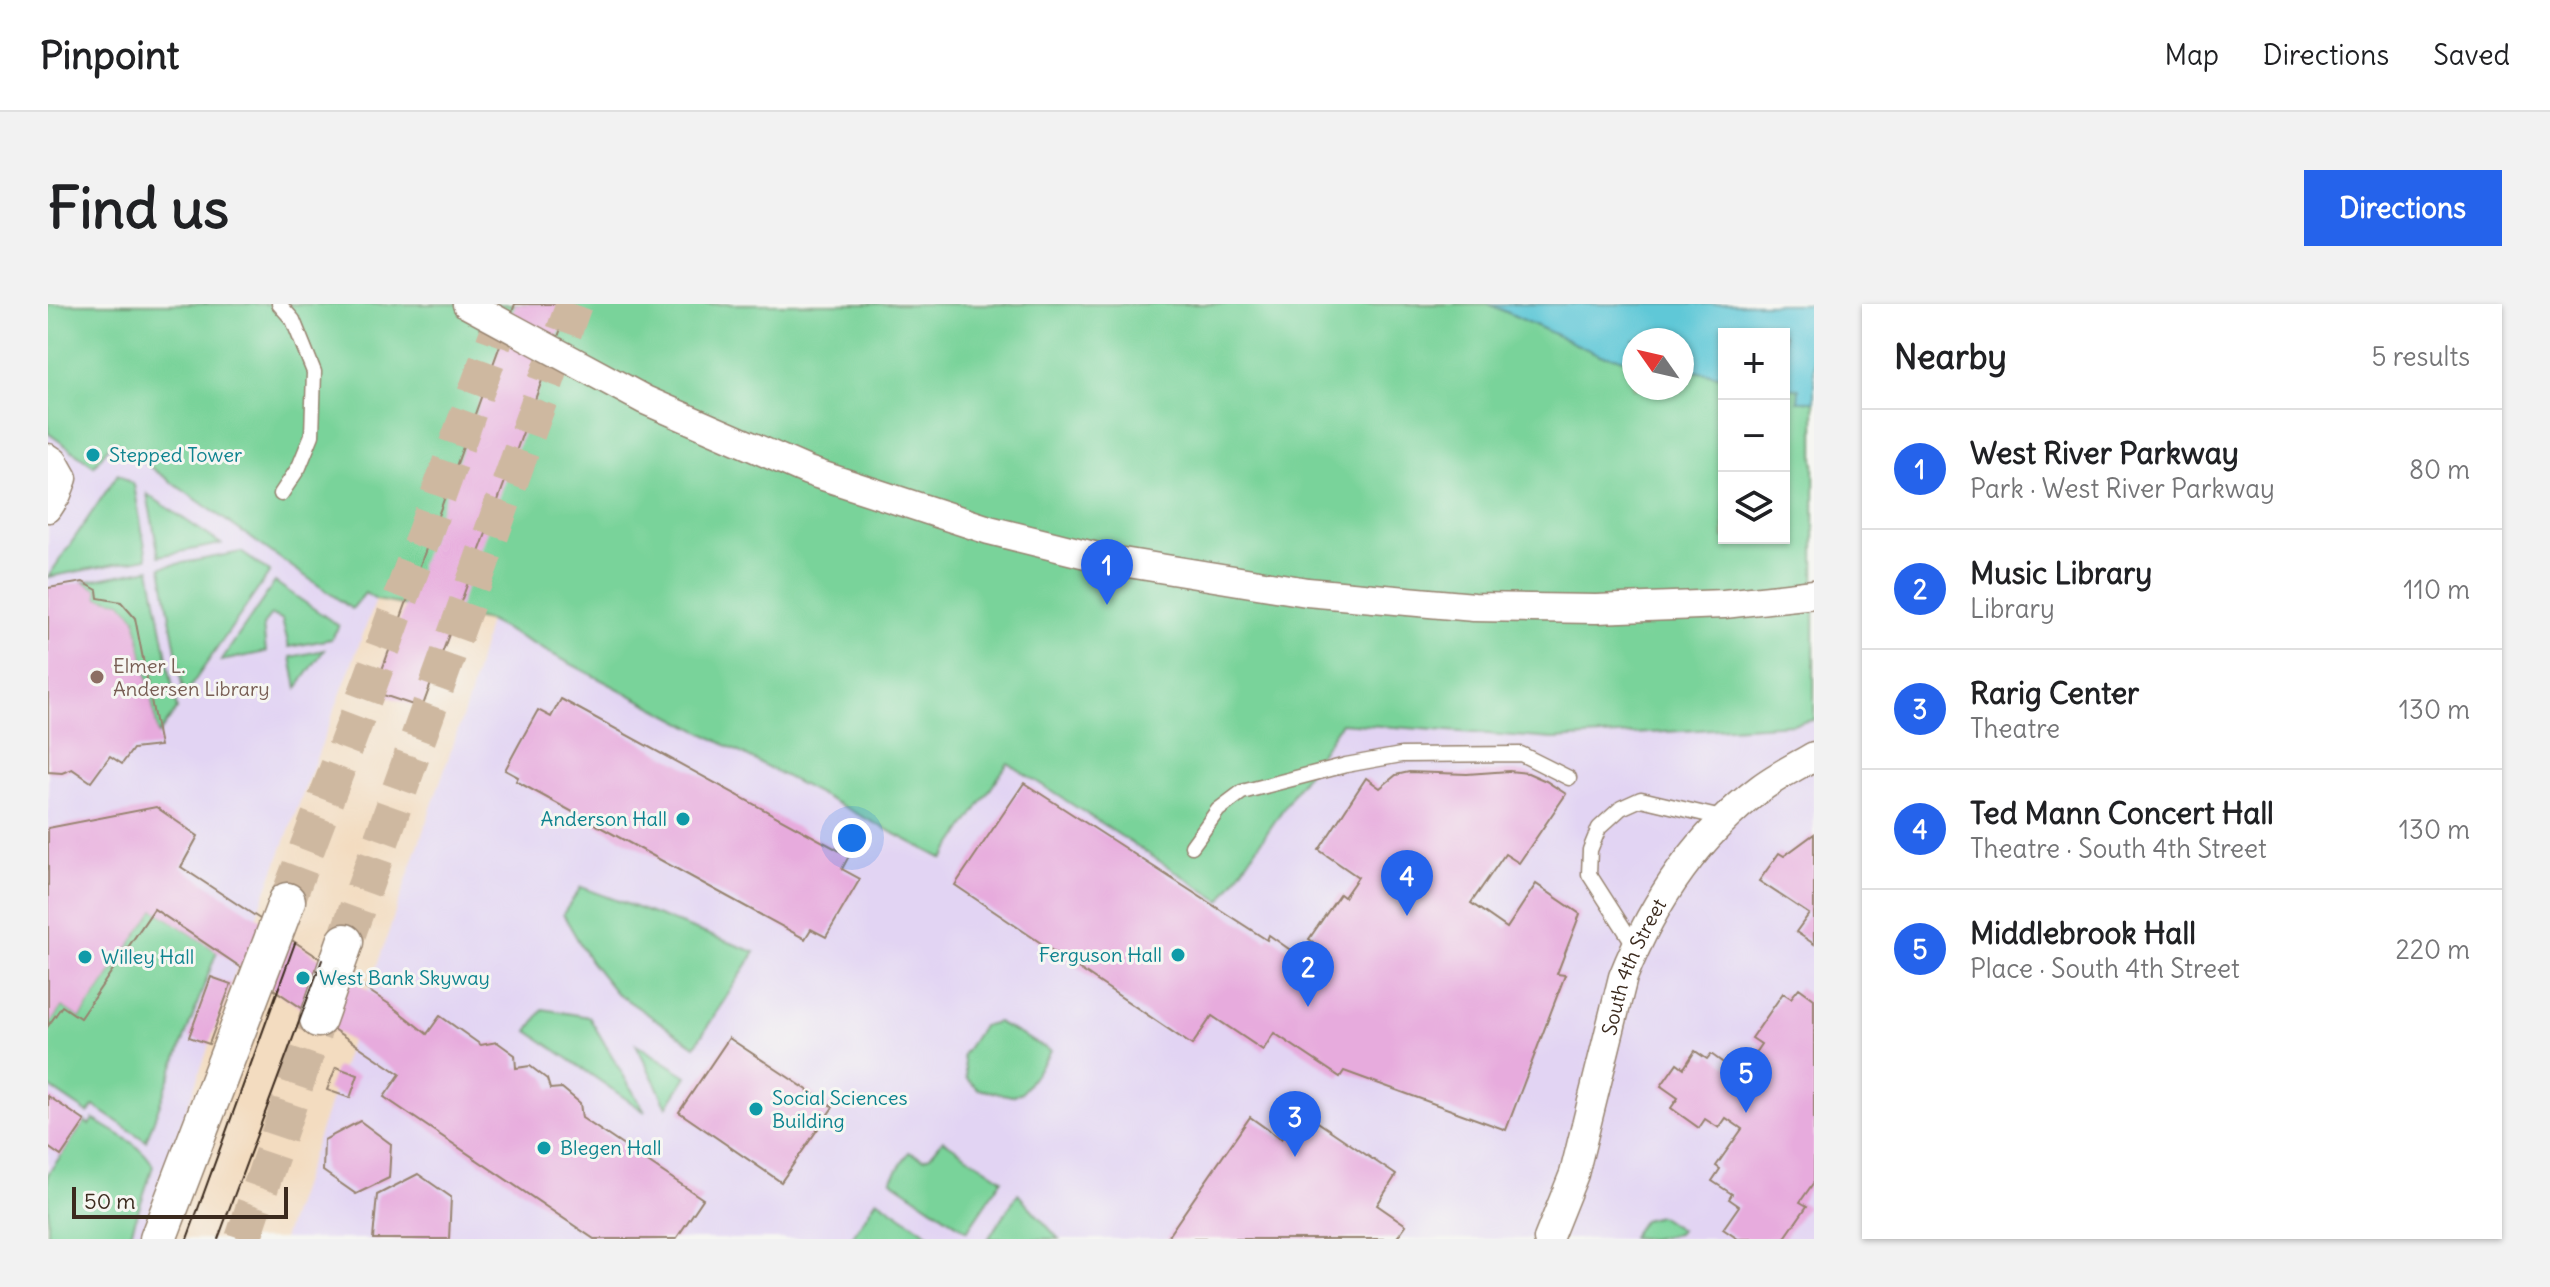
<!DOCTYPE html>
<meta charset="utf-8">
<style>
:root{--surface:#fff;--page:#f2f2f2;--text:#202124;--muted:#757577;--line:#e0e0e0;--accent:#2563eb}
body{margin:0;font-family:Delius,sans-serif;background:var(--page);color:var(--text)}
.controls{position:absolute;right:24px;top:24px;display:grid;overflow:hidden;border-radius:0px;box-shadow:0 2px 6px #0004}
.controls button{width:72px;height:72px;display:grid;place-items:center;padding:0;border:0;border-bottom:2px solid var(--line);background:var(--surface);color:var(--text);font:40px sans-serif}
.compass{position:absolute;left:1574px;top:24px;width:72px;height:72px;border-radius:50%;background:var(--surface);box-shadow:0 2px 6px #0004;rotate:304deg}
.scale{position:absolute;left:24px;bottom:20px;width:216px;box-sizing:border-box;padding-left:8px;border:4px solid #3b2a1e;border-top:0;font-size:22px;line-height:28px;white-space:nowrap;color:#3b2a1e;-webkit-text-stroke:6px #f6f6f2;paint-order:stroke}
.you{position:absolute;left:804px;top:534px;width:28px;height:28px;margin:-20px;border:6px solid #fff;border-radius:50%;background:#1a73e8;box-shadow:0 0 0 12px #1a73e833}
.badge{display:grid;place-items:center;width:52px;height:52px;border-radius:50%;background:var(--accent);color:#fff;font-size:26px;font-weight:700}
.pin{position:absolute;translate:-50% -66px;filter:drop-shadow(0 2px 4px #0008)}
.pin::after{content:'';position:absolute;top:42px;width:28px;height:24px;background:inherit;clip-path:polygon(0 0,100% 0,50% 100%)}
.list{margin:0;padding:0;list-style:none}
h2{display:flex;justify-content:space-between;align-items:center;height:104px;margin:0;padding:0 32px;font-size:34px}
h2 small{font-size:26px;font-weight:400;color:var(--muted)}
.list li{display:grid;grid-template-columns:52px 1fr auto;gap:24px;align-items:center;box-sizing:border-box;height:120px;padding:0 32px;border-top:2px solid var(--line)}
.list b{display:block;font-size:30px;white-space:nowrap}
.list p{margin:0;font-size:26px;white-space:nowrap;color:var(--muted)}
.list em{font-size:26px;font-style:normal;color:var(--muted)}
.icon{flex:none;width:44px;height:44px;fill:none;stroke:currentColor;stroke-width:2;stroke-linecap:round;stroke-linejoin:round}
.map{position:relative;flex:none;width:1766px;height:935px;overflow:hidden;border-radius:0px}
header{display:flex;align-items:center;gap:48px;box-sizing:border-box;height:112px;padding:0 40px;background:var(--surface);border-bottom:2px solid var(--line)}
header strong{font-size:38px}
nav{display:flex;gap:44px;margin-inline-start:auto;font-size:28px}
.intro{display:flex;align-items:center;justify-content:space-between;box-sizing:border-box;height:192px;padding:0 48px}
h1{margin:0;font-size:56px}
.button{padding:20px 36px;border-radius:0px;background:var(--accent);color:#fff;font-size:28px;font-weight:700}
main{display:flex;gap:48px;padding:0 48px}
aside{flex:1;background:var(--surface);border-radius:0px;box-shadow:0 2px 6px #0004}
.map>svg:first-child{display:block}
</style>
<header>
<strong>Pinpoint</strong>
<nav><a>Map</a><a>Directions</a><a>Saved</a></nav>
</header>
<div class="intro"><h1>Find us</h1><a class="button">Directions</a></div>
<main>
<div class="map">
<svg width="1766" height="935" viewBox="0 0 1766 935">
<rect width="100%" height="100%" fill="#f6f6f2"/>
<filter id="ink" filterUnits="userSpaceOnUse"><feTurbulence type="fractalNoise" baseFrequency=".0125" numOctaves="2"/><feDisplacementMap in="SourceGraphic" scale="16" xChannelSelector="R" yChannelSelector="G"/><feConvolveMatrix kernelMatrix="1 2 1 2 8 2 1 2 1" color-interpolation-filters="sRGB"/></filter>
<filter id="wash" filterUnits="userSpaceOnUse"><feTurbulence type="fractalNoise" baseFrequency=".006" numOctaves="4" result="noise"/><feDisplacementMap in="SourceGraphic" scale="32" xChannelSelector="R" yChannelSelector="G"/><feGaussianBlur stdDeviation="1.8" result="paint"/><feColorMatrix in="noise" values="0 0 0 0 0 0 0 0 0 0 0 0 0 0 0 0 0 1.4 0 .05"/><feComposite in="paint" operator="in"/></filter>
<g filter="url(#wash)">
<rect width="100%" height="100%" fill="#f3dcc0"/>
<g fill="#e2d4f3">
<path d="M0 129 45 162 65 137 304 305 316 289 328 296 183 680 92 935H0Z"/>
<path d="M441 317 894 555 960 459 1173 597 1292 419 1506 435 1744 420 1766 416V935H235L422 391Z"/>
</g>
<g fill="#79d39a" stroke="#5a7e5c" stroke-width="2">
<path d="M0 0H1441L1552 51 1586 56V84H1634V65L1676 72V234H1736V82L1751 85 1766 97V416L1744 420 1506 435 1293 419 1173 597 960 459 895 555 441 317 328 296 317 289 304 305 65 137 46 162 0 129Z"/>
<path d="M70 170 86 181 99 254 0 273Z"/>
<path d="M99 190 173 240 111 252Z"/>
<path d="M193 248 222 268 136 392 113 263Z"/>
<path d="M102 265 129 405 110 431 87 314 73 298 50 294 49 286 35 278Z"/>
<path d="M227 278 291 322 283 335 241 343 234 315 223 311 215 321 218 348 173 357Z"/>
<path d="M276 346 249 384 243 353Z"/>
<path d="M533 583 707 648 647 742 567 688 542 657 515 610Z"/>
<path d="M106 605 169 647 98 837 46 802 40 809 0 782V722L14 702 32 714Z"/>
<path d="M495 705 541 713 597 808 480 727Z"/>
<path d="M949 718 1003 747 974 789 964 792 930 785 918 774 915 751 934 722Z"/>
<path d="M588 740 639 772 619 803Z"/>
<path d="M45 815C65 828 96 841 105 862L81 935H0V870L37 817 41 821Z"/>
<path d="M895 836 954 875 919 927 843 876 861 848 876 855 882 852Z"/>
<path d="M970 890 1011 935H940Z"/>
<path d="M829 895 887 935H803Z"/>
<path d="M1611 912 1632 926 1629 930 1602 935 1583 933 1595 916Z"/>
</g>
<path fill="#5ec8d7" stroke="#4c797a" stroke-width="2" d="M1441 0H1766V97H1750L1751 85 1736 82V30H1676V72L1634 65V36H1586V56L1552 51Z"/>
<g id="blocks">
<g fill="#e7abdd">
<path d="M467 0H522L374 404 326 388Z"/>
<path d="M35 278 49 286 50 294 73 298 87 314 112 442 85 445 74 460 62 452 43 478 24 465 14 469 0 468V284Z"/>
<path d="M513 395 801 552 794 565 812 575 778 633 763 625 757 635 468 477 470 473 457 466 471 440 490 406 503 413Z"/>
<path d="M1461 467 1480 469 1498 477 1518 490 1471 559 1457 550 1423 599 1459 624 1488 580 1532 610 1509 670 1517 671 1458 826 1296 767 1292 773 1226 729 1215 746 1164 712 1144 741 907 581 976 479 1219 636 1221 631 1271 666 1281 650 1261 635 1292 590 1296 593 1310 573 1271 546 1318 474 1332 484 1348 471 1361 468 1419 470Z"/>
<path d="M108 503 150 532 133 563 341 700 379 730 392 712 433 741 449 738 467 751 468 764 482 762 499 775 502 785 514 784 532 799 534 814 655 895 628 935H546L336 793 352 770 106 605 32 714 14 702 0 722V524Z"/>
<path d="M1766 530V640L1748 628 1761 610 1711 577 1731 549 1736 552Z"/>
<path d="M163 673 183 680 161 740 141 733Z"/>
<path d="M1751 684 1766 695V878L1752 898 1759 902 1736 935H1690L1675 925 1691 902 1681 895 1684 890 1664 877 1672 865 1668 862 1694 825 1678 814 1671 824 1657 815 1651 824 1623 804 1630 794 1613 782 1629 759 1636 764 1647 747 1659 755 1663 750 1702 778 1715 759 1705 752 1713 740 1704 734 1735 689 1743 694Z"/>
<path d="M681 734 785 803 733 878 631 808Z"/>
<path d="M288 763 310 771 302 794 279 786Z"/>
<path d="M0 792 37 817 13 852 0 843Z"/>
<path d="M1252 806 1348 871 1329 901 1358 921 1348 935H1118L1202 813 1233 835Z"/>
<path d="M312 817 343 840 341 874 308 890 275 867 276 836Z"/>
<path d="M370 870 403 893 401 935H325L329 891Z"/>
</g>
</g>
</g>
<g filter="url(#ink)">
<use href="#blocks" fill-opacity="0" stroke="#97836f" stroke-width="2"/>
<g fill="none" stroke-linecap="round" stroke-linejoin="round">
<g stroke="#ceb8a0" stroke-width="36" stroke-dasharray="36 18" stroke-linecap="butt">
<path d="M239 597 322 379 460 0"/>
<path d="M297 638 526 0"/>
<path d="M195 935 270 715"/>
</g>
<defs>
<g id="service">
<path d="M231 0 245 16 266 68 264 131 251 163 233 190"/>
<path d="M1144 542 1170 506 1194 488 1298 461 1353 451 1473 450 1521 474"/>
<path d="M1587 642 1541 570 1542 546 1551 524 1573 504 1593 495 1678 515"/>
</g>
<g id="minor">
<path d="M419 0 597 96 760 167 941 226 1062 256 1259 288 1426 303 1548 305 1676 300 1766 290"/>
<path d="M0 154 6 158 15 174 9 190 0 204"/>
<path id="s1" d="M1500 935 1526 870 1575 673C1604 600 1649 532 1713 484 1729 472 1749 462 1766 452"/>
</g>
<g id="tertiary">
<path d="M270 715 297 638"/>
<path d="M110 935 239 597"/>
</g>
</defs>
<use href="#service" stroke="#97836f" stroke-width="17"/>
<use href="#minor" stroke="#97836f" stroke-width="31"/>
<use href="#tertiary" stroke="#97836f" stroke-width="39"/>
<use href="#service" stroke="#fff" stroke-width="14"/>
<use href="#minor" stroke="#fff" stroke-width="28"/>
<use href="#tertiary" stroke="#fff" stroke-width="36"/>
<g stroke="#3b2a1e" stroke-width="2">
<path d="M139 935 247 639"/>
<path d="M170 935 274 656"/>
</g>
</g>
</g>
<g fill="#0f9aa8" stroke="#f6f6f2" stroke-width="3">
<circle cx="45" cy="151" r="8"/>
<circle cx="635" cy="515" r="8"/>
<circle cx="1130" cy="651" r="8"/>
<circle cx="37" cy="653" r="8"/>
<circle cx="255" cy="674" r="8"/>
<circle cx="708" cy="805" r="8"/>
<circle cx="496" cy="844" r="8"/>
</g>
<circle fill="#8d6e63" stroke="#f6f6f2" stroke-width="3" cx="49" cy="373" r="8"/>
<g text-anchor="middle" stroke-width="6" stroke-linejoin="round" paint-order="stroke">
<g font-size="20" fill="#0d838f" stroke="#f6f6f2" text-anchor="start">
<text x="61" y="158">Stepped Tower</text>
<text x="619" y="522" text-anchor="end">Anderson Hall</text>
<text x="1114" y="658" text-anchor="end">Ferguson Hall</text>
<text x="53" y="660">Willey Hall</text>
<text x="271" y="681">West Bank Skyway</text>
<text x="724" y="801">Social Sciences<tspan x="724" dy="23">Building</tspan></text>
<text x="512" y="851">Blegen Hall</text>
</g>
<g font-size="20" fill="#785e54" stroke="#f6f6f2" text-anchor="start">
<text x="65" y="369">Elmer L.<tspan x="65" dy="23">Andersen Library</tspan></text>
</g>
<g font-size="20" fill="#3b2a1e" stroke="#f6f6f2">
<text dy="7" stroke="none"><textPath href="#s1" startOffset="286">South 4th Street</textPath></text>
</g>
</g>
</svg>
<div class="controls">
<button>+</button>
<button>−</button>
<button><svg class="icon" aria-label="layers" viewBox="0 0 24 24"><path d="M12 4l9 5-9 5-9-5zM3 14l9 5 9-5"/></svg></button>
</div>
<svg class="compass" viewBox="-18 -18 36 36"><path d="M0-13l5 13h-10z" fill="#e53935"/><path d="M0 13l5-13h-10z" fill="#757577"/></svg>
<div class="scale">50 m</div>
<div class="you"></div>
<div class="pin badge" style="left:1059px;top:301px">1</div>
<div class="pin badge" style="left:1260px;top:703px">2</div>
<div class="pin badge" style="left:1247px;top:853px">3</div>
<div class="pin badge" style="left:1359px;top:612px">4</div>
<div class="pin badge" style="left:1698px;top:809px">5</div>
</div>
<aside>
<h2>Nearby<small>5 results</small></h2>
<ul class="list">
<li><span class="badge">1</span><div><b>West River Parkway</b><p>Park · West River Parkway</p></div><em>80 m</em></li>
<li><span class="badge">2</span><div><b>Music Library</b><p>Library</p></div><em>110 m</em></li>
<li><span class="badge">3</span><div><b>Rarig Center</b><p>Theatre</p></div><em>130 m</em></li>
<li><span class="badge">4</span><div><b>Ted Mann Concert Hall</b><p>Theatre · South 4th Street</p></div><em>130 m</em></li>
<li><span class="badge">5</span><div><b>Middlebrook Hall</b><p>Place · South 4th Street</p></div><em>220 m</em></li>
</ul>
</aside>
</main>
